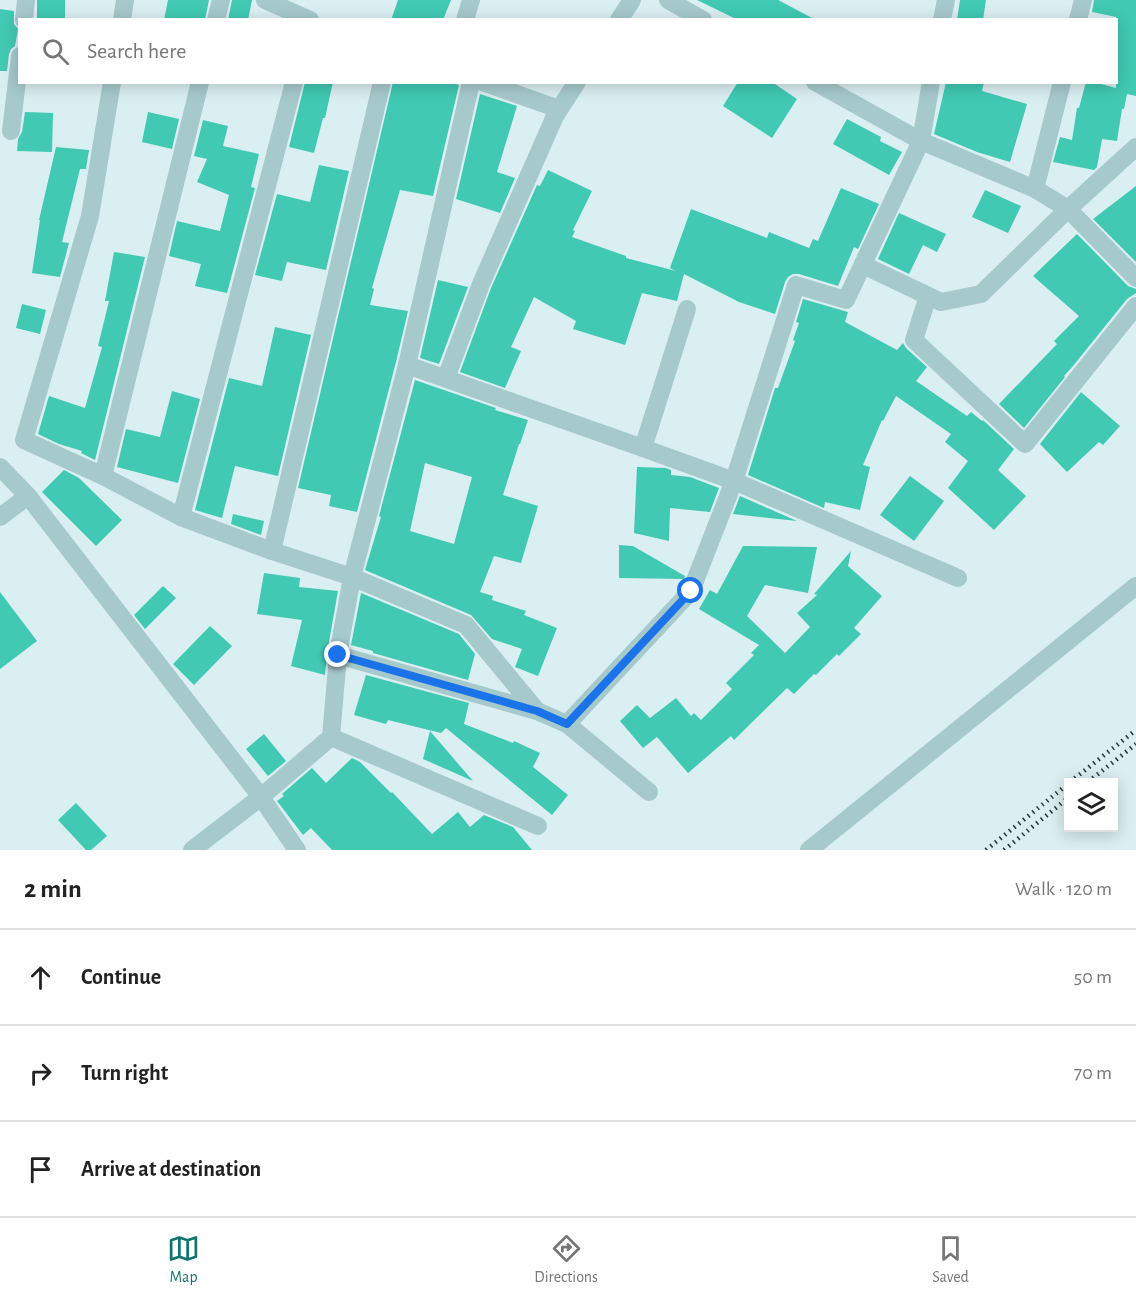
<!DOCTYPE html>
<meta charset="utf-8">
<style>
:root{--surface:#fff;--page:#f2f2f2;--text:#222;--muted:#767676;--line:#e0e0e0;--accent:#0f766e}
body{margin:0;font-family:"Alegreya Sans",sans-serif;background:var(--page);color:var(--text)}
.controls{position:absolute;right:18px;bottom:18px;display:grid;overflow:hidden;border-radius:0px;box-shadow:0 3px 15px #0003}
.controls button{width:54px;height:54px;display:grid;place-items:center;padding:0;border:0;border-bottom:2px solid var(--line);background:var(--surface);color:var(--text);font:30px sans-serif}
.stop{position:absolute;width:18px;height:18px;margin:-14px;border:4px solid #1a73e8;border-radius:50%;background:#fff}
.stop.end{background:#1a73e8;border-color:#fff;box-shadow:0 2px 6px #0008}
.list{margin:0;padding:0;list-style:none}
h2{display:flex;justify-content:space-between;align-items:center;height:78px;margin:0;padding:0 24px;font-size:26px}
h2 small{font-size:20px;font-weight:400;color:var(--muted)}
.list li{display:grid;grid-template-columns:39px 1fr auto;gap:18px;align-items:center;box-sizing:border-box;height:96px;padding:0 24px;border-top:2px solid var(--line)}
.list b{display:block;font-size:22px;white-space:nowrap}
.list em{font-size:20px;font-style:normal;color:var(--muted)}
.icon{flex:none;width:33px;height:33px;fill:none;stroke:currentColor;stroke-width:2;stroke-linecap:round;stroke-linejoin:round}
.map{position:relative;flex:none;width:1136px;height:850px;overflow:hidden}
.search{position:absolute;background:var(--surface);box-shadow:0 3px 15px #0003;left:18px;right:18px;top:18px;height:66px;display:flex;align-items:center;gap:15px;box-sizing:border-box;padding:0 21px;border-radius:0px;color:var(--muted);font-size:22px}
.sheet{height:366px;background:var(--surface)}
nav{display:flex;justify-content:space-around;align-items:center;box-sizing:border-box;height:84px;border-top:2px solid var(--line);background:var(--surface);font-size:16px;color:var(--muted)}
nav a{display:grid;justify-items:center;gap:3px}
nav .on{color:var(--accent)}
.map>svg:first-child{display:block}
</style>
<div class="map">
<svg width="1136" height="850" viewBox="0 0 1136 850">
<rect width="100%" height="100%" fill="#daeff2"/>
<g fill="#41c9b3" fill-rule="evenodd">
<rect x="37" y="0" width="28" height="20"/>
<path d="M168 0H209L205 20H164Z"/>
<path d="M232 0H252L248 20H228Z"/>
<path d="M398 0H451L443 20H391Z"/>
<path d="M697 0H778L816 20H738Z"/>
<path d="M960 0H986L983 20H957Z"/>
<path d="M1094 0H1136V96L1127 94 1124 109H1122L1117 141 1102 139 1097 167 1094 170 1053 162 1060 137 1072 140 1077 108H1079L1086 82H1093L1116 88V17L1092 12Z"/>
<path d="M0 9 14 11V24L18 29 15 46 11 49 9 54 7 71H0Z"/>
<path d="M305 82H333L325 118H323L314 153 289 147Z"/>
<path d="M393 82H449L459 85 433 196 400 190 372 288 374 289 370 305 408 311 396 362 357 512 329 506 331 495 298 488Z"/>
<path d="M738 82H772L797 99 772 138 723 106Z"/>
<path d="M946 82H984L982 91 1027 104 1010 162 977 152 934 134Z"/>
<path d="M480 94 517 106 497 172 515 178 500 213 456 199Z"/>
<path d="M25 112 53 113 52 152 17 151 18 139 22 132Z"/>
<path d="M148 112 179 119 172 149 142 142Z"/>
<path d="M847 119 881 137 880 141 902 152 889 175 833 144Z"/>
<path d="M203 120 228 126 223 146 259 154 251 187 255 188 227 293 195 286 201 264 169 256 177 221 220 231 229 195 197 182 207 159 194 156Z"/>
<path d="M56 147 89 150 86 169H80L62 242 69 243 60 277 32 273 40 220H39Z"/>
<path d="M319 165 349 171 326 270 287 262 282 281 255 275 277 194 310 202Z"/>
<path d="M548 170 592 191 573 230 575 231 572 237 626 256V258L676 271 670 268 691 209 767 238 769 232 809 248 813 239 818 241 841 188 879 204 858 249 854 247 838 286 799 274H793L788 277 785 282 775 314 739 302 684 274 677 301 642 293 625 345 573 329 576 321 534 297 511 347 521 351 505 388 460 372 491 288 537 185 540 186Z"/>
<path d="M1136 186V262L1093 219Z"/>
<path d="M985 190 1021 206 1008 233 972 217Z"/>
<path d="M899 213 946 234 937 252 923 245 909 274 878 259Z"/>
<path d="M1077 234 1128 286 1136 289V293L1127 299 1073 366 1064 376 1065 377 1024 428 999 404 1057 344 1054 341 1079 316 1033 276Z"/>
<path d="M114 252 145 257 95 460 81 453 82 451 59 444 38 434 49 396 85 408 102 347 98 346 109 301H105Z"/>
<path d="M438 280 468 287 439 364 420 358Z"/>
<path d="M803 299 848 312 845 322 897 350 903 343 906 348 927 367 916 381 967 416 971 412 982 421 983 420 1014 449 998 470 1026 496 994 530 948 488 968 461 945 442 951 434 896 396 883 421 882 420 863 465 870 467 860 510 825 502 824 508 748 475 775 388H778L795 341 793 340 799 323 796 322Z"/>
<path d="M22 304 46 310 40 334 16 328Z"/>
<path d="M275 327 311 335 278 476 235 466 222 518 195 510 229 378 262 386Z"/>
<path d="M415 380 496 408 495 410 528 420 520 444H519L503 495 538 506 521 563 494 556 480 592 493 596 492 600 526 611 524 615 557 628 538 676 515 667 522 649 492 639 471 615 365 570 381 517 379 516ZM425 463 472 477 454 544 410 531Z"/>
<path d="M172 391 200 399 178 483 117 467 126 429 160 437Z"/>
<path d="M1081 392 1120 426 1103 445 1099 442 1067 472 1040 444Z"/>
<path d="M637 467 666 468 671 470V475L690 477 719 488 710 512 670 508 669 541 634 533Z"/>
<path d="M64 470 79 478 122 520 96 546 42 492Z"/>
<path d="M910 476 944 501 914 541 880 515Z"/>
<path d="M740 496 797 521 733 514Z"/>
<path d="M233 514 264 521 261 535 231 524Z"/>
<path d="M619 545 633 546 685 576 684 579 619 578Z"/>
<path d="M743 546 817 547 808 593 765 585 747 616 785 653 810 627 797 613 817 595 814 594 851 551 848 566 882 596 854 628 861 634 839 656 837 654 816 675 814 674 794 694 787 688 734 740 731 736 688 773 657 737 643 748 620 721 637 705 650 718 676 698 691 716 694 713 701 720 732 689 726 683 754 655 751 653 759 645 699 609 710 590 717 594Z"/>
<path d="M264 573 300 578 299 587 338 591 327 653 325 675 291 666 302 620 257 614Z"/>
<path d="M163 586 176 598 145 629 134 615Z"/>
<path d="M0 592 37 641 0 669Z"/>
<path d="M361 593 459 634 475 654 468 680 373 653V651L351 645Z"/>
<path d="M210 626 232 646 194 685 173 664Z"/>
<path d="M366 675 469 703 464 724 513 743 514 741 540 753 533 767 568 795 552 815 446 728 441 733 388 720 386 724 354 715Z"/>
<path d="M430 731 473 781 423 759Z"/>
<path d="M264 734 286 761 268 776 246 749Z"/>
<path d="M352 758 360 762 391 793 392 792 432 834 458 812 470 827 484 815 513 827 532 850H332L311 828 303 835 277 801 284 796 282 794 312 768 326 783Z"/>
<path d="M76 803 107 836 91 850H86L58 820Z"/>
</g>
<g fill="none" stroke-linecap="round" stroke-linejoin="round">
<g stroke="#a6c9cb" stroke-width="18">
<path d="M265 0 310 20"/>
<path d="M668 0 703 20"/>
<path d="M24 20 26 0"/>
<path d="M122 20 125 0"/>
<path d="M216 20 221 0"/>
<path d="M465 20 471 0"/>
<path d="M619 20 632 0"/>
<path d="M942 20 946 0"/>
<path d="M1078 20 1083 0"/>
<path d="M112 82 90 216 24 440 103 476 181 517 272 551 352 577 466 625 537 711"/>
<path d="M482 82 559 109"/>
<path d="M815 82 921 141 1035 189 1068 209 1136 278"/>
<path d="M11 131 20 56"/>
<path d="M1035 189 1062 82"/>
<path d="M863 265 941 302 981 294 1068 209 1136 147"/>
<path d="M928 296 914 340 1025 444 1136 306"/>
<path d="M407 365 643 448 734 481 958 578"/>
<path d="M446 378 481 284 555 116 577 82"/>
<path d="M643 448 687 309"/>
<path d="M0 467 28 496 261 797 297 850"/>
<path d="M103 476 200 82"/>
<path d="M0 517 28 496"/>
<path d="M181 517 294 82"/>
<path d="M272 551 382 82"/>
<path d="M338 655 537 711 567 724 649 792"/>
<path d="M567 724 691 591 734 481 796 285 846 300 921 141 931 82"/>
<path d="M331 737 538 826"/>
<path d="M192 850 261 797 331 737 338 655 352 577 407 365 471 82"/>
<path d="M809 850 1136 586"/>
</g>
<g stroke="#273635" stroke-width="4.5" stroke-dasharray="1.5 4.5" stroke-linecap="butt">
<path d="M1070 782 1136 730"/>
<path d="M1088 782 1136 744"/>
<path d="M986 850 1068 784"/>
<path d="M1004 850 1068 798"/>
</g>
</g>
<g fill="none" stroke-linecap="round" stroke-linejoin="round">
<path stroke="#1a73e8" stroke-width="8" d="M338 655 537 711 567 724 691 591"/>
</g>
</svg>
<div class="controls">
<button><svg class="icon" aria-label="layers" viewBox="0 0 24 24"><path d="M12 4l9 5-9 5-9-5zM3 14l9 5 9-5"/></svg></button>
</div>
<div class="stop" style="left:691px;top:591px"></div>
<div class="stop end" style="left:338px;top:655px"></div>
<div class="search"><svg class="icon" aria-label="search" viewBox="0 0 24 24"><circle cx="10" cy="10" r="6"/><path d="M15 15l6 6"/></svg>Search here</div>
</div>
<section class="sheet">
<h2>2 min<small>Walk · 120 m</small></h2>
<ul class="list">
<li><svg class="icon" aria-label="ahead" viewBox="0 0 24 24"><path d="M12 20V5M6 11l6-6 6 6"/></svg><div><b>Continue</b></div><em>50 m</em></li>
<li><svg class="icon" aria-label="right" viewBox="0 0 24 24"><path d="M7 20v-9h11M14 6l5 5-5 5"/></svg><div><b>Turn right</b></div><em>70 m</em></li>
<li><svg class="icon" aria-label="arrive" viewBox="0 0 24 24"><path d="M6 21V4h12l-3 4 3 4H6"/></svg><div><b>Arrive at destination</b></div></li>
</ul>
</section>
<nav>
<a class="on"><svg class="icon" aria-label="map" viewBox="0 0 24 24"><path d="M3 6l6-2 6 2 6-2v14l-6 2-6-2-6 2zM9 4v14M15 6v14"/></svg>Map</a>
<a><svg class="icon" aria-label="directions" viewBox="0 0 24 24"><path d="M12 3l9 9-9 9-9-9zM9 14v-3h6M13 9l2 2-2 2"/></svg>Directions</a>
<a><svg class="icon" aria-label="saved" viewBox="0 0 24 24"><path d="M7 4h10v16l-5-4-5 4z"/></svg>Saved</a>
</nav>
